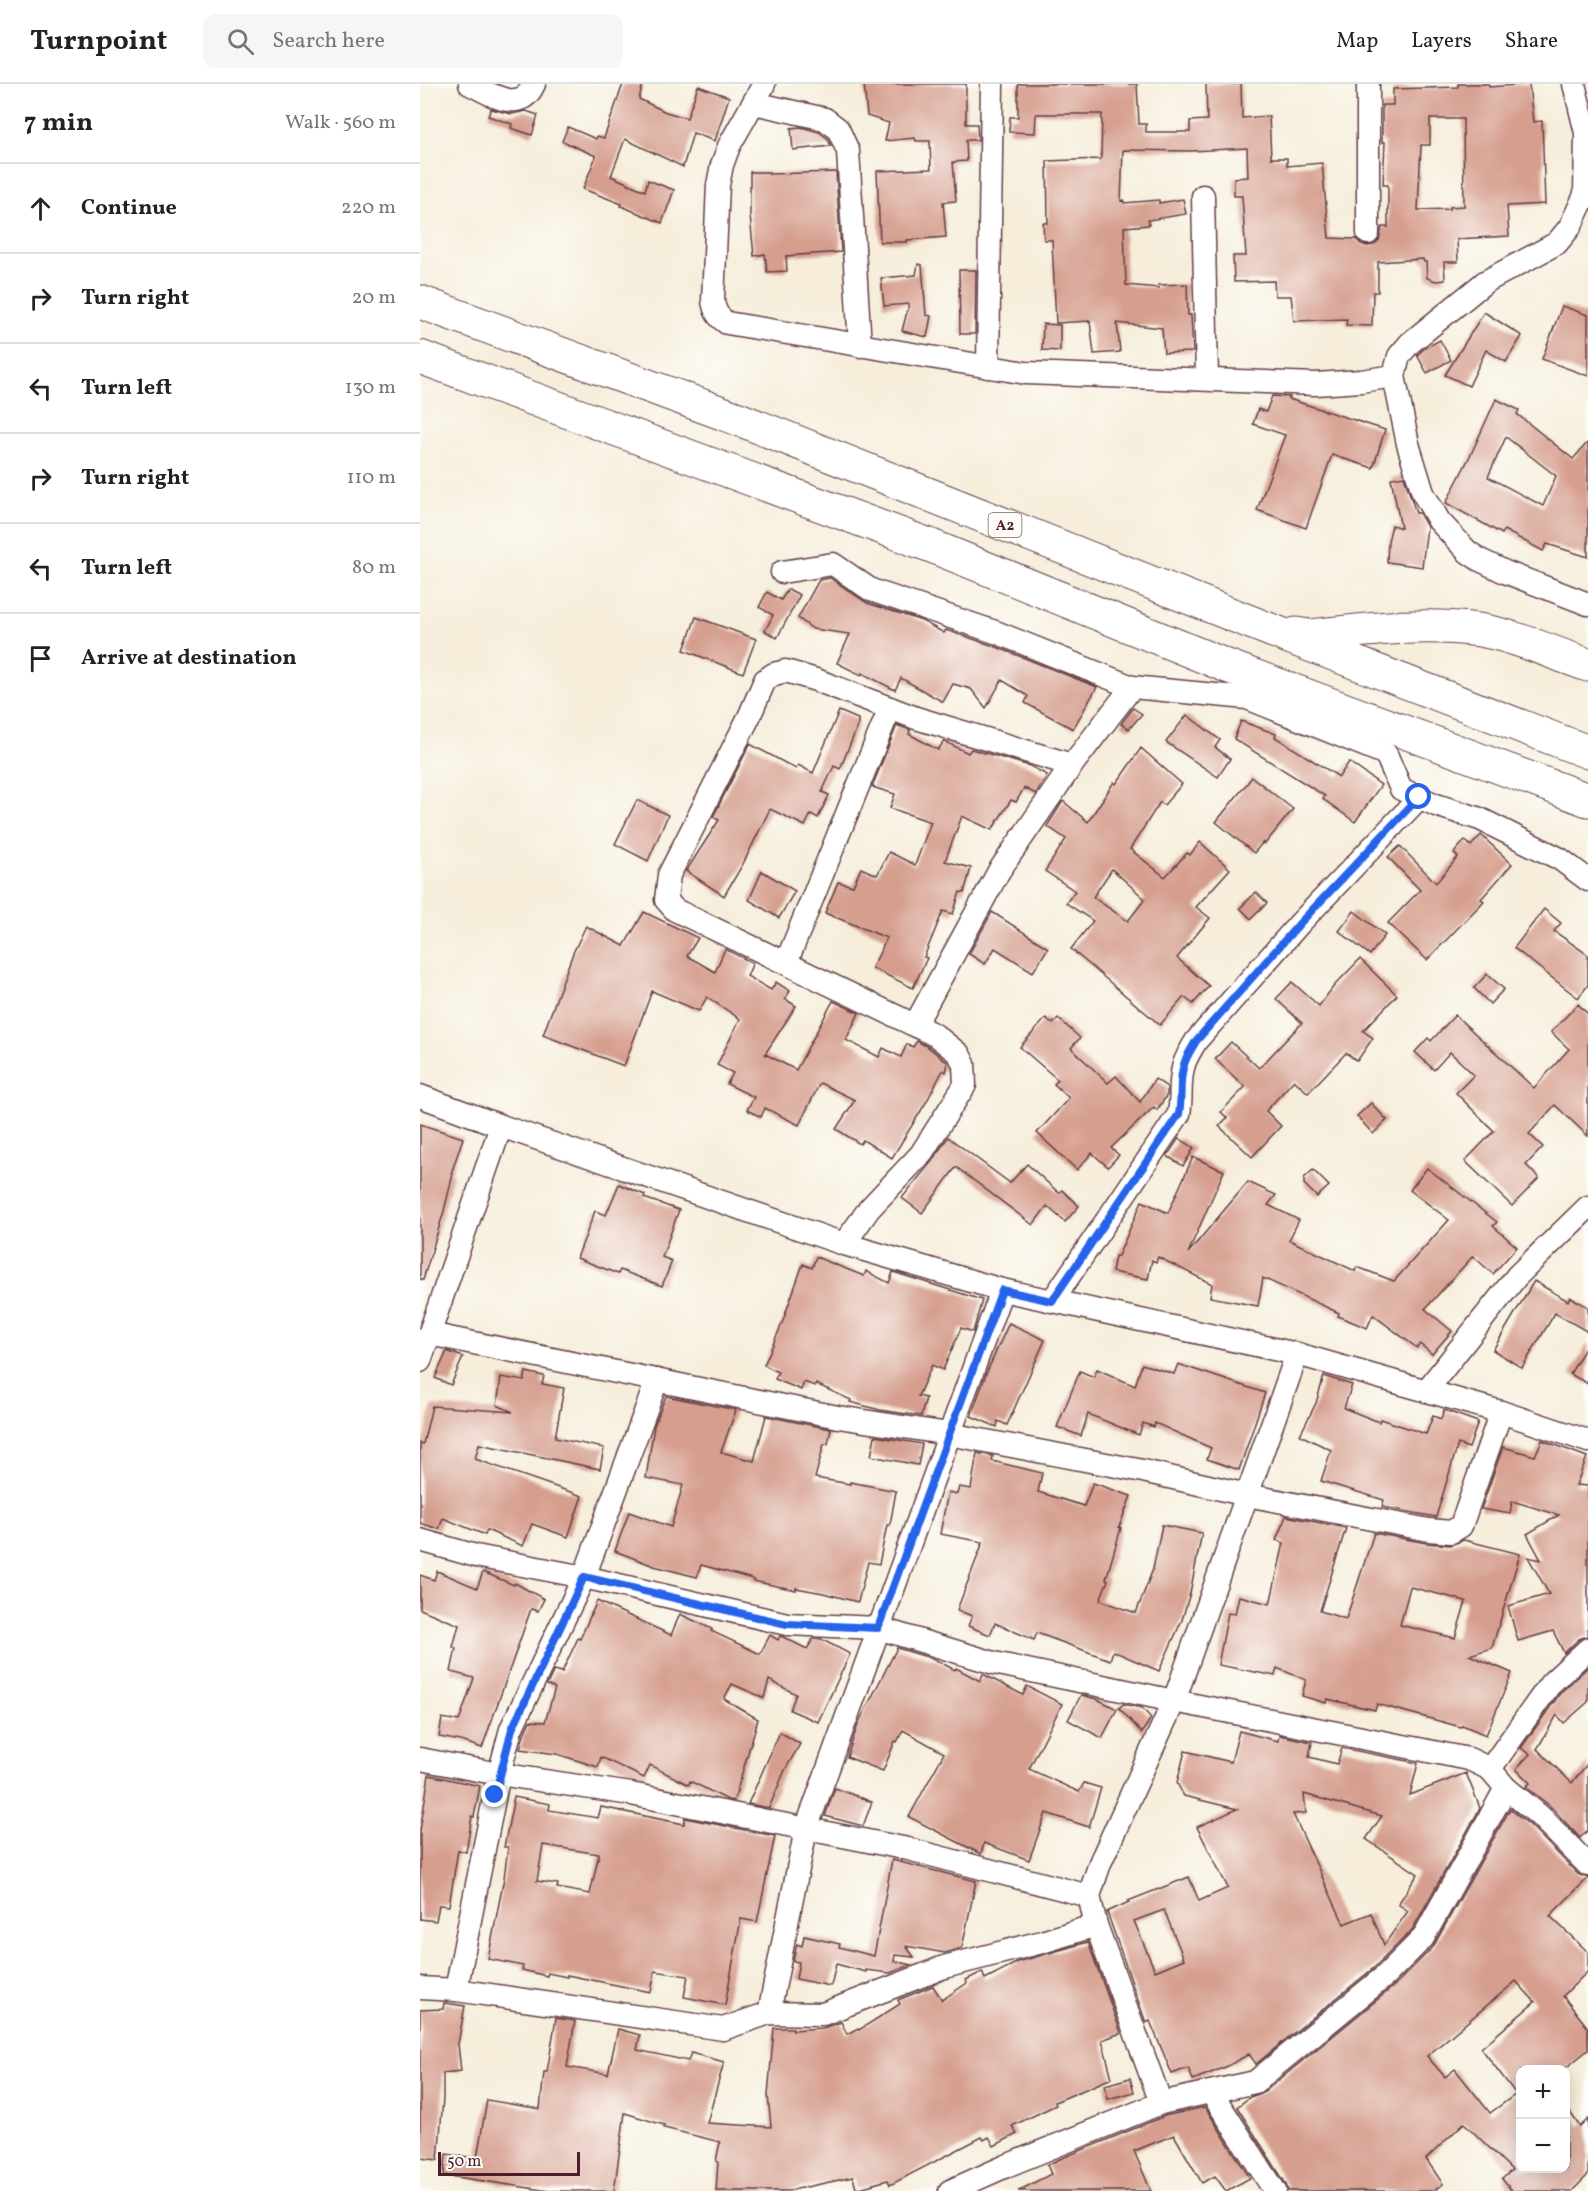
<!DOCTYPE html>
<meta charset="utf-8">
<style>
:root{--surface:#fff;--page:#f6f6f6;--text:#222;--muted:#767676;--line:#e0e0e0}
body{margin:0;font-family:Vollkorn,serif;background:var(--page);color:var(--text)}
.controls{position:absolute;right:18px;bottom:18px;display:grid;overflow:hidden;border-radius:12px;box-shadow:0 3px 15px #0003}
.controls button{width:54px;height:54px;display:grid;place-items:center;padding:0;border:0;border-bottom:2px solid var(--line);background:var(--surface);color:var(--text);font:30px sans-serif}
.scale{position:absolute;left:18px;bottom:15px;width:142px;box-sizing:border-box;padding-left:6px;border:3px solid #4a1f2b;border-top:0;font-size:16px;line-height:21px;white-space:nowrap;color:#4a1f2b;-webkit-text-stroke:4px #fdfcf7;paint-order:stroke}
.stop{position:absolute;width:18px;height:18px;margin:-14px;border:4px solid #2563eb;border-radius:50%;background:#fff}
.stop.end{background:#2563eb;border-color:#fff;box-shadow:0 2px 6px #0008}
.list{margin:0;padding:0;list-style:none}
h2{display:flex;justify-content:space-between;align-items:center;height:78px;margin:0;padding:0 24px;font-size:26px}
h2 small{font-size:20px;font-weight:400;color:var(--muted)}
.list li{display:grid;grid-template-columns:39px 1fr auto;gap:18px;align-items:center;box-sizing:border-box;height:90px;padding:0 24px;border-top:2px solid var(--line)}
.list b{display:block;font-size:22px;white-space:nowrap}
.list em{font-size:20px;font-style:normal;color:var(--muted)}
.icon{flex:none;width:33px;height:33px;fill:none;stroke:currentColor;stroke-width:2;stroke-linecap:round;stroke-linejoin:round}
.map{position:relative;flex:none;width:1168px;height:2107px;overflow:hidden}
header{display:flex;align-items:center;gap:36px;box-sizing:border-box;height:84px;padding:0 30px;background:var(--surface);border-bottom:2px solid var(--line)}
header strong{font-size:28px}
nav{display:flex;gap:33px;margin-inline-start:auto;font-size:21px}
.search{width:420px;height:54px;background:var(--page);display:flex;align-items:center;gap:15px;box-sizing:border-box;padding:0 21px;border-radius:12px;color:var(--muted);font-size:22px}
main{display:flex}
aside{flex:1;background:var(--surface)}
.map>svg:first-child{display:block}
</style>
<header>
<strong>Turnpoint</strong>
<div class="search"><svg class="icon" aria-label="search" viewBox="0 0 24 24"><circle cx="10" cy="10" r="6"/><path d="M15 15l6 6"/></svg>Search here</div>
<nav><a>Map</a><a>Layers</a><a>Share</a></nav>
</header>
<main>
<aside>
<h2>7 min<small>Walk · 560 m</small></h2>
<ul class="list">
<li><svg class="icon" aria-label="ahead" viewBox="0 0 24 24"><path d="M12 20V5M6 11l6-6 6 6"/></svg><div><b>Continue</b></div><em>220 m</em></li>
<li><svg class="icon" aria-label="right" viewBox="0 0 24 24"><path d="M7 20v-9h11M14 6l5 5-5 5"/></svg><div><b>Turn right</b></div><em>20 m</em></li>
<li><svg class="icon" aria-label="left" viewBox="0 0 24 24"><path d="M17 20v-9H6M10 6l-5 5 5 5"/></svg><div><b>Turn left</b></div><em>130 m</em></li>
<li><svg class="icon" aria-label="right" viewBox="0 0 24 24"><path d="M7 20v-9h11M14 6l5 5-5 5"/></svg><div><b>Turn right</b></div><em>110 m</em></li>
<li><svg class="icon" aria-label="left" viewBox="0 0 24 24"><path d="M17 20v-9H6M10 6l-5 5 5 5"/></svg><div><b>Turn left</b></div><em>80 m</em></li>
<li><svg class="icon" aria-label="arrive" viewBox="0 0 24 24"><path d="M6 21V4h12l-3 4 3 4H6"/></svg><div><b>Arrive at destination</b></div></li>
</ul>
</aside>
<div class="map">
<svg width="1168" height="2107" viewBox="0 0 1168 2107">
<rect width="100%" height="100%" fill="#fdfcf7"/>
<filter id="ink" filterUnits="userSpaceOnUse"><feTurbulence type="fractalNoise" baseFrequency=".0167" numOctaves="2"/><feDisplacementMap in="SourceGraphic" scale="12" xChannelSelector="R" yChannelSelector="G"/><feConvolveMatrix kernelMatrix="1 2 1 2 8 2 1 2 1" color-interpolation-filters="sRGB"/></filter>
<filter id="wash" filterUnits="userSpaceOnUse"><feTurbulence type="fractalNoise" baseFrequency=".008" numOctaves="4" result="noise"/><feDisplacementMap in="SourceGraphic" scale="24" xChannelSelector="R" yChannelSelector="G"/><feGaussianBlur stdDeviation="1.35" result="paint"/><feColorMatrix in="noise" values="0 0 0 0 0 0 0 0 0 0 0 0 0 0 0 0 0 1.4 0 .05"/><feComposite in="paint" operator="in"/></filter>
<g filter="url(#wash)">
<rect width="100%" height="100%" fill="#f6eedb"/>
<g id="blocks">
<g fill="#d59e8e" fill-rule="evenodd">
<path d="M203 0H223L219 15 246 28 267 34 278 2 309 13 295 57 273 49 263 83 205 55 191 92 225 107 228 96 254 106 242 139 201 122 202 120 163 105 176 72 142 57 148 43 176 55 177 52 184 54Z"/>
<path d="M444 0H546V40H557L558 56H546L547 77 533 78 536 117 523 118 526 153 487 156V158H460L457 87 511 85 510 57H496L495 54 465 57 469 39 447 32Z"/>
<path d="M598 0H717L719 40H726V48H770V37L787 36 786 0H821L822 34 849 32 851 74H867V82L902 79 909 154 936 155 941 160 947 162 954 161 959 156 962 143H968V101H963L965 58H962V21H973V5L1038 3V0H1069V3L1109 0 1113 38 1122 37 1125 120 1087 122 1089 152 1037 155 1038 178H1024L1025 196 1016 197 1007 194 1006 178H1004L1003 175 958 178V208H953L952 242 926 241 927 235 874 237 871 212H855L854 197 814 198 813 172H826L822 112H814V94L828 93 827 64 771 67 703 66 701 117 704 116V119L739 116V119L763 115 766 130 728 136 729 141 704 143 706 201 739 204 738 201 767 200 768 231H771L773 268 744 269 742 244 697 239 700 268 674 270 670 237 636 239 632 156H624L623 139H628L627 77 681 75 682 30H616L615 49 589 48 590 33H598ZM1010 35H1043L1044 122 1030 123V125L998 126 1001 61H1010Z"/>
<path d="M71 25 92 30 106 27 118 31 112 51 91 44 92 40 68 32Z"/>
<path d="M381 43 399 48 407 54 411 62 373 66 371 44Z"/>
<path d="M330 88H349V90L416 88 421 168 366 172 367 187 347 188 345 170 334 172 330 132Z"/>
<path d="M498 180 502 181 506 231 511 232 507 253 482 247 489 220 464 222 461 194 496 191Z"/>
<path d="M539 186H556L555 250H540Z"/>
<path d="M1142 222 1168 231V292L1122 275Z"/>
<path d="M1064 228 1102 252 1086 278 1066 266 1049 302 1025 291Z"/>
<path d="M623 240 640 241V267L622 266Z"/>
<path d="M1020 256 1031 276 1007 289 997 271 1005 264Z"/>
<path d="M852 312 870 313 869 315 965 346 953 384 912 371 886 444 837 426 865 351 833 340 838 325 846 328Z"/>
<path d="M1076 315 1099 326 1097 330 1153 375 1168 358V473L1127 460 1123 467 1084 446 1082 450 1026 419 1052 368ZM1086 353 1136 392 1123 422 1068 393Z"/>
<path d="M984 392 996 429H999L1007 443 1002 483 967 478 968 457 972 441 981 444 971 394Z"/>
<path d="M410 494 447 519 502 537 524 549 526 546 574 562 677 603 653 645 605 619 608 612 582 596 566 624 551 605 533 600 523 618 481 594 475 606 442 589 441 591 417 579 430 550 393 545 378 534 399 496Z"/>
<path d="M368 505 380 511 357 554 345 547 353 531 339 523 347 508 361 516Z"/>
<path d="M276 533 336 555 323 589 264 566Z"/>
<path d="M713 624 722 630 709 645 701 640Z"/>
<path d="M419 627 438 635V641L420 685 414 682 402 708 409 711 398 734 391 730 385 742 350 725 323 780 304 812 266 787 299 736 293 733 330 660 376 685 378 681 393 689Z"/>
<path d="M767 631 800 656 795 663 810 675 798 693 746 658Z"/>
<path d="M821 637 856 650 855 653 919 693 929 678 961 701 935 738 903 715 905 712 814 655Z"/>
<path d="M477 641 490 646 489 650 518 666 524 657 548 669 551 665 610 682 627 691 616 710 604 704 596 718 591 716 572 746 542 732 525 777 551 784 544 809 540 808 533 830 523 827 504 873 507 874 493 904 452 884 467 854 405 829 418 798 433 802 441 784 457 791 469 768 495 781 511 738 470 724 475 710 452 703Z"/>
<path d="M721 664 762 700 744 721 740 718 710 765 745 793 767 769 770 771 780 758 810 785 776 823 790 834 757 874 789 902 773 920 764 913 740 941 651 865 673 837 646 819 655 807 625 787 646 755 627 742 643 717 668 738 694 698 696 700ZM692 785 725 815 708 837 673 813Z"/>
<path d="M832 693 873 725 845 760 843 758 834 769 796 738Z"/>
<path d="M217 716 248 731 228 777 195 760Z"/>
<path d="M1061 751 1092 780 1061 815 1064 817 1007 876 968 839 1000 806 968 773 980 762 1016 799 1038 773 1034 769 1045 756 1051 762Z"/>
<path d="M342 787 375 807 359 834 329 816Z"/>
<path d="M836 808 847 819 831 835 820 824Z"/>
<path d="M1124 825 1141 839 1134 847 1168 871V901L1158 914 1094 864Z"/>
<path d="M934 827 965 851 950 871 919 847Z"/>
<path d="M224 828 278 854 267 872 295 888 305 865 333 879 327 892 351 906 356 898 370 907 365 915 376 922 345 970 376 986 413 917 439 929 426 956 459 973 463 964 481 973 487 960 493 963 497 957 508 963 528 979 526 988 523 986 507 1017 472 1074 443 1056 440 1060 416 1045 435 1016 400 999 379 1041 345 1024 341 1033 327 1026 334 1013 307 1000 313 989 297 981 320 935 287 913 279 927 232 907 204 982 123 951 153 869 166 842 204 862Z"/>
<path d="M572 828 628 864 613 888 575 864 565 880 549 870Z"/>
<path d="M940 875 977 911 943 947 953 954 937 977 926 969 888 1009 874 996 846 1027 861 1042 832 1073 799 1042 807 1034 801 1028 825 1003 795 975 811 958 839 984 882 939 856 915 872 898 899 922 914 902Z"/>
<path d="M1067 890 1084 905 1070 920 1054 904Z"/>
<path d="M1158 920 1168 930V1052L1135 1021 1109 1050 1123 1063 1106 1081 1119 1094 1092 1122 1045 1077 1074 1047 1036 1009 1054 991 1030 968 1014 986 995 968 1008 954 1011 957 1035 931 1114 1004 1149 965 1131 948Z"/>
<path d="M626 934 633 940 638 934 660 954 651 964 688 999 696 992 720 1018 735 995 747 1003V1011L737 1026 734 1023 691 1064 699 1071 688 1083 672 1069 657 1086 617 1049 649 1014 634 1000 638 996 600 963Z"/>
<path d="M951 1019 967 1036 953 1050 937 1032Z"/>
<path d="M0 1040 43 1054 31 1090H33L24 1127 3 1196 0 1195Z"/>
<path d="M528 1053 590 1099 607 1080 639 1109 642 1106 659 1122 645 1138 627 1122 613 1141 536 1083 502 1129 482 1114 512 1077Z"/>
<path d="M759 1054 774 1064 763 1082 747 1072Z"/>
<path d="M773 1073 804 1087 768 1169 828 1098 856 1111 848 1121 879 1136 869 1156 935 1187 937 1183 974 1197 1029 1136 990 1106 1007 1084 1077 1138 1073 1142 1097 1163 1073 1190 1053 1172 1005 1225 1032 1247 1012 1270 1000 1260 997 1264 953 1231 947 1244 918 1232 919 1229 843 1194 838 1222 790 1213 792 1200 738 1173 736 1178 732 1176 728 1195 692 1188 695 1172H698L722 1117 748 1129Z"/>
<path d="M893 1086 909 1102 897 1113 884 1100V1094Z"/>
<path d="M199 1100 225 1111 224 1114 259 1126 242 1173 252 1177 242 1202 200 1186 198 1190 157 1174 175 1127 186 1131Z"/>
<path d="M396 1173 444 1192 446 1187 469 1199 473 1188 562 1216 553 1248 541 1244 523 1286 512 1281 498 1312 506 1314 501 1332 460 1326 430 1318 431 1316 396 1300 395 1302 384 1298 381 1306 355 1295 358 1288 344 1281 361 1242 383 1180 392 1184Z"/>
<path d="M1114 1197 1148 1217 1150 1213 1168 1223V1248L1135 1229 1102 1284 1073 1266Z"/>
<path d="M589 1239 625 1256 587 1341 578 1337 577 1343 551 1332 566 1290Z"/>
<path d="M1168 1259V1300L1150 1290Z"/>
<path d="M27 1267 43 1273 31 1301 15 1294Z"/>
<path d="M722 1280 754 1290 758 1280 845 1309 819 1386 787 1375 791 1364 735 1339 734 1343 723 1339 719 1351 668 1330 661 1352 637 1343 660 1287 674 1293 677 1285 715 1302Z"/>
<path d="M106 1288 124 1292 122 1300 144 1304 135 1354 184 1364 180 1385 59 1360 55 1375 162 1412 148 1453 112 1440 103 1462 67 1446 65 1451 23 1434 19 1445 0 1439V1359L3 1360 12 1322 93 1328 77 1321 81 1293 104 1297Z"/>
<path d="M904 1292 932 1301 924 1324 959 1338 960 1335 1006 1350 1013 1332 1021 1335 1024 1326 1058 1338 1049 1364 1038 1360 1016 1433 962 1423 964 1416 901 1397 911 1366 880 1351 896 1319Z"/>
<path d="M246 1312 316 1326 301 1368 334 1377 346 1332 411 1345 408 1360H404L395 1394 430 1400V1398L476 1407 470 1441H467L459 1480 448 1478 438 1518 403 1509 376 1504V1506L333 1497V1495L281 1481 277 1493 234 1482 195 1467 209 1428 251 1443 263 1401 226 1394 234 1342Z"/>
<path d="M455 1352 502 1360 498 1381 451 1372Z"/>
<path d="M1122 1356 1167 1373 1156 1401 1168 1402V1552L1159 1555 1144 1569 1133 1547 1098 1557 1088 1522 1129 1510 1108 1473 1121 1476 1107 1450 1139 1431 1092 1417 1090 1430 1061 1425 1083 1363 1115 1372Z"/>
<path d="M557 1369 573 1372 572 1377 622 1389 618 1408 664 1422 673 1399 711 1412 699 1443 701 1444 686 1495 688 1496 680 1516 716 1529 733 1485 742 1441 782 1449 770 1509 762 1536 739 1587 693 1567 690 1576 617 1549 614 1556 575 1539 570 1551 548 1542 552 1532 537 1526 563 1458 520 1450 528 1408 537 1410 539 1403 551 1405Z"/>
<path d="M866 1432 926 1444 900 1527 926 1535 954 1449 1006 1459 1030 1461 1044 1456 1100 1470 1072 1564 1049 1571 1092 1589 1066 1651 1042 1641 1041 1643 957 1620 955 1626 907 1615 906 1619 882 1612 886 1596 857 1584 855 1592 798 1581 808 1529 815 1530 819 1512 850 1520 864 1459 856 1456ZM990 1503 1046 1517 1035 1554 980 1541Z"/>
<path d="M17 1487 57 1504 63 1488 94 1501 95 1499 124 1515 118 1527 111 1525 62 1664 41 1657 19 1653 22 1634 39 1637 54 1594 31 1588 36 1564 33 1563 39 1541 0 1525V1491L14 1496Z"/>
<path d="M177 1517 251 1551 260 1530 292 1545 291 1547 340 1570 350 1551 358 1556 360 1552 363 1553 387 1565 393 1555H401L430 1570 398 1638 370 1626 376 1610 349 1596 344 1614 312 1600 304 1615 338 1635 314 1717 308 1716 270 1697 269 1701 230 1681 224 1694 181 1673 178 1683 137 1670 100 1665 104 1650 110 1637 125 1638 135 1604 127 1601 134 1586 142 1588 158 1554 160 1555Z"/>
<path d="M477 1564 514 1575 535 1586 536 1584 560 1597 563 1590 603 1611 607 1602 642 1620 609 1685 659 1708 664 1699 681 1704 669 1743 626 1729 609 1776 564 1759 561 1770 559 1769 489 1733 524 1669 483 1646 477 1658 475 1657 463 1687 427 1673 439 1638Z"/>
<path d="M1168 1583V1618L1144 1639 1137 1631 1117 1665 1152 1699 1168 1679V1746L1160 1754 1130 1722 1106 1703 1110 1699 1096 1685 1110 1670 1101 1664 1141 1608Z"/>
<path d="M661 1611 677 1615 697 1625 682 1654 648 1636Z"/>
<path d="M703 1620 722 1624 731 1634 722 1649 699 1624Z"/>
<path d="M819 1647 858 1657 859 1651 892 1658 889 1673 917 1680 922 1664 998 1679 990 1711 1046 1689 1060 1724 992 1846 956 1882 836 1980 829 1970 808 1982 773 1996 768 1984 752 1990 730 1937 726 1939 687 1828 709 1818 708 1817 769 1793 779 1817 808 1804 777 1743 817 1725 764 1712 757 1699 765 1667 811 1678ZM884 1710 962 1732 946 1755 998 1790 978 1820 988 1827 964 1861 951 1829 924 1840 873 1730 886 1729ZM744 1826 764 1875 735 1887 714 1837Z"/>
<path d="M360 1648 380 1660 365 1686 349 1724 328 1720Z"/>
<path d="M9 1691 60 1702 54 1733 52 1732 46 1768 38 1766 29 1822 19 1821 16 1837 0 1835V1747Z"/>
<path d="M415 1704 452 1718 443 1742 405 1732Z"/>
<path d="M94 1713 130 1720 129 1726 178 1734 181 1723 264 1740 265 1734 355 1752 337 1838 321 1835 305 1921 264 1913 268 1892 235 1887 231 1908 147 1891V1893L128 1889 127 1892 102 1886 103 1882 68 1875 84 1794 88 1763H84ZM123 1761 179 1770 170 1810 137 1804 138 1800 117 1797Z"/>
<path d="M1090 1725 1111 1742 1158 1790 1168 1794 1130 1832 1168 1868V1887L1143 1912 1168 1944V1966L1143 1986H1101V2085H1146V2022L1160 2043 1168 2035V2091L1152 2107H1092L1082 2095 1092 2086 1044 2039 1006 2075 1023 2100 1013 2107H868L866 2100 817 2023 830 2013 844 2008 974 1902 1013 1863ZM1096 1897 1115 1918 1061 1964 1096 2010 1070 2029 1035 1985 1025 1993 1007 1972Z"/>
<path d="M472 1776 556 1797 542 1864 525 1869 486 1862 494 1873 475 1871 474 1877 491 1881 470 1889 446 1886V1888L416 1880 411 1902 376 1895 379 1878 373 1877 377 1860 382 1862 384 1852 420 1860 419 1863 454 1872Z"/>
<path d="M668 1858 701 1949 682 1956 692 1994 635 2018 636 2021 592 2042 597 2050 574 2062 569 2053 564 2056 562 2053 470 2101 468 2096 436 2105 433 2093 368 2107H296L298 2078 296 2077 300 2058 244 2044V2041L205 2029 194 2107H129L24 2091 26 2070 57 2074 67 2016 120 2025 124 1988H127L136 1934 155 1937 147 1983 188 1990 198 1945 220 1951 217 1966 268 1977 271 1969 304 1978 287 2039 351 2043 348 2011 354 1944H373V1946L403 1944 421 1938 427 1950 438 1944 439 1946 480 1920 478 1916 480 1915 513 1902 522 1916 547 1899 546 1896 562 1888 565 1895 598 1878Z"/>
<path d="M24 1919 45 1922 38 1960 41 1987 23 1989V2014L18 2076 0 2074V1926L23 1925Z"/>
<path d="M710 1994 714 2008 688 2015 685 2001Z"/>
<path d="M785 2023 830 2094 806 2107 795 2092 782 2099 754 2051 714 2067 731 2107H598L631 2090 627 2081 640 2075 745 2032Z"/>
</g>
</g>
</g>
<g filter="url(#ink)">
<use href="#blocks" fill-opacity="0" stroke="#643e45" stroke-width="1.5"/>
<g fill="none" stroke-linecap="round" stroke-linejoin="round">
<defs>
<g id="street">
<path d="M50 0C71 10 100 31 114 0"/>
<path d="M344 0 309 62 302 81 298 101 293 217C295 228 298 233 307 239L606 289 896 300 941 297 974 292"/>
<path d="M948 0V149"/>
<path d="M1154 0 1166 49 1165 111 1150 143 1137 159 1065 198 990 259 979 272 974 292 988 360 1003 409 1019 437 1048 468 1060 476 1085 488 1168 520"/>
<path d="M334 19 405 35 418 45 428 67 440 262"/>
<path d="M783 112 787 295"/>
<path d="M568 283 572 0"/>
<path d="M362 488 413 480 451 506 578 549 712 603 827 614 966 670 981 705 1016 721 1060 735 1140 775 1168 796"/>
<path d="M366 879 470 624"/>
<path d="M495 941 579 787 652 681 712 603"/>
<path d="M0 1012 81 1042 424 1160 582 1206 877 1270 1081 1328 1168 1357"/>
<path d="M424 1160 449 1125 501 1070 545 1001 544 980 539 970 515 951 255 826 246 816 249 791 329 633 345 596 354 590 366 587 396 596 496 634 652 681"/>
<path d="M632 1217 759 1030C762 1015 759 999 763 984 765 974 771 966 776 957L880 839 1000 713"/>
<path d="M9 1250 418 1333 529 1350 723 1387 827 1411 1009 1446 1031 1448 1041 1442 1081 1328"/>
<path d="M0 1277 81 1042"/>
<path d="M1006 1307 1097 1192 1168 1123"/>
<path d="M0 1456 56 1472 164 1493 367 1540 458 1544 574 1579 754 1617 1049 1675 1070 1685 1086 1704 1120 1732 1168 1781"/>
<path d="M0 1675 79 1690 211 1710 488 1765 669 1812"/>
<path d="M1070 1685 1131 1599 1168 1565"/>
<path d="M0 1904 36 1906 303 1945 349 1929 403 1930 524 1883 622 1858 676 1841"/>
<path d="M36 1906 79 1690 91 1645 164 1493 237 1296"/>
<path d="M349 1929 386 1745 582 1206"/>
<path d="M791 2008 855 2107"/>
<path d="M741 2019 676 1841 669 1812 680 1779 754 1617 877 1270"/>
<path d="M530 2107 586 2082 741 2019 835 1998 965 1892 1003 1854 1086 1704"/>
</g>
<g id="highway">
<path d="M0 218 321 336 848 545 1168 668"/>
<path d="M0 273 509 461 807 582 1168 716"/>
<path d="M876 550 889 552C946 546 1002 538 1059 546 1096 552 1132 569 1168 581"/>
</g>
</defs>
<use href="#street" stroke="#643e45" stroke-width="25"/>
<use href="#highway" stroke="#643e45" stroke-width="35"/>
<use href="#street" stroke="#fff" stroke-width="22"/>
<use href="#highway" stroke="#fff" stroke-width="33"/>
</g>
</g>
<g fill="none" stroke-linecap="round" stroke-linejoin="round" filter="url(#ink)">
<path stroke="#2563eb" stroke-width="8" d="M75 1711 92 1645 164 1493 367 1540 458 1544 582 1206 632 1217 759 1030C762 1015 759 999 763 984 765 974 771 966 776 957L880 839 999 713"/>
</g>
<g text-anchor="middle" stroke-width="6" stroke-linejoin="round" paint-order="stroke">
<rect fill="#fdfcf7" stroke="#806168" stroke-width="1.5" x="568.5" y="429" width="33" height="24" rx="4.5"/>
<g font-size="15" font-weight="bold" fill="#4a1f2b">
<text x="585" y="446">A2</text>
</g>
</g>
</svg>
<div class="controls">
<button>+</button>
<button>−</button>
</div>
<div class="scale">50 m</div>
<div class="stop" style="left:999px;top:713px"></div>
<div class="stop end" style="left:75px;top:1711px"></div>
</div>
</main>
